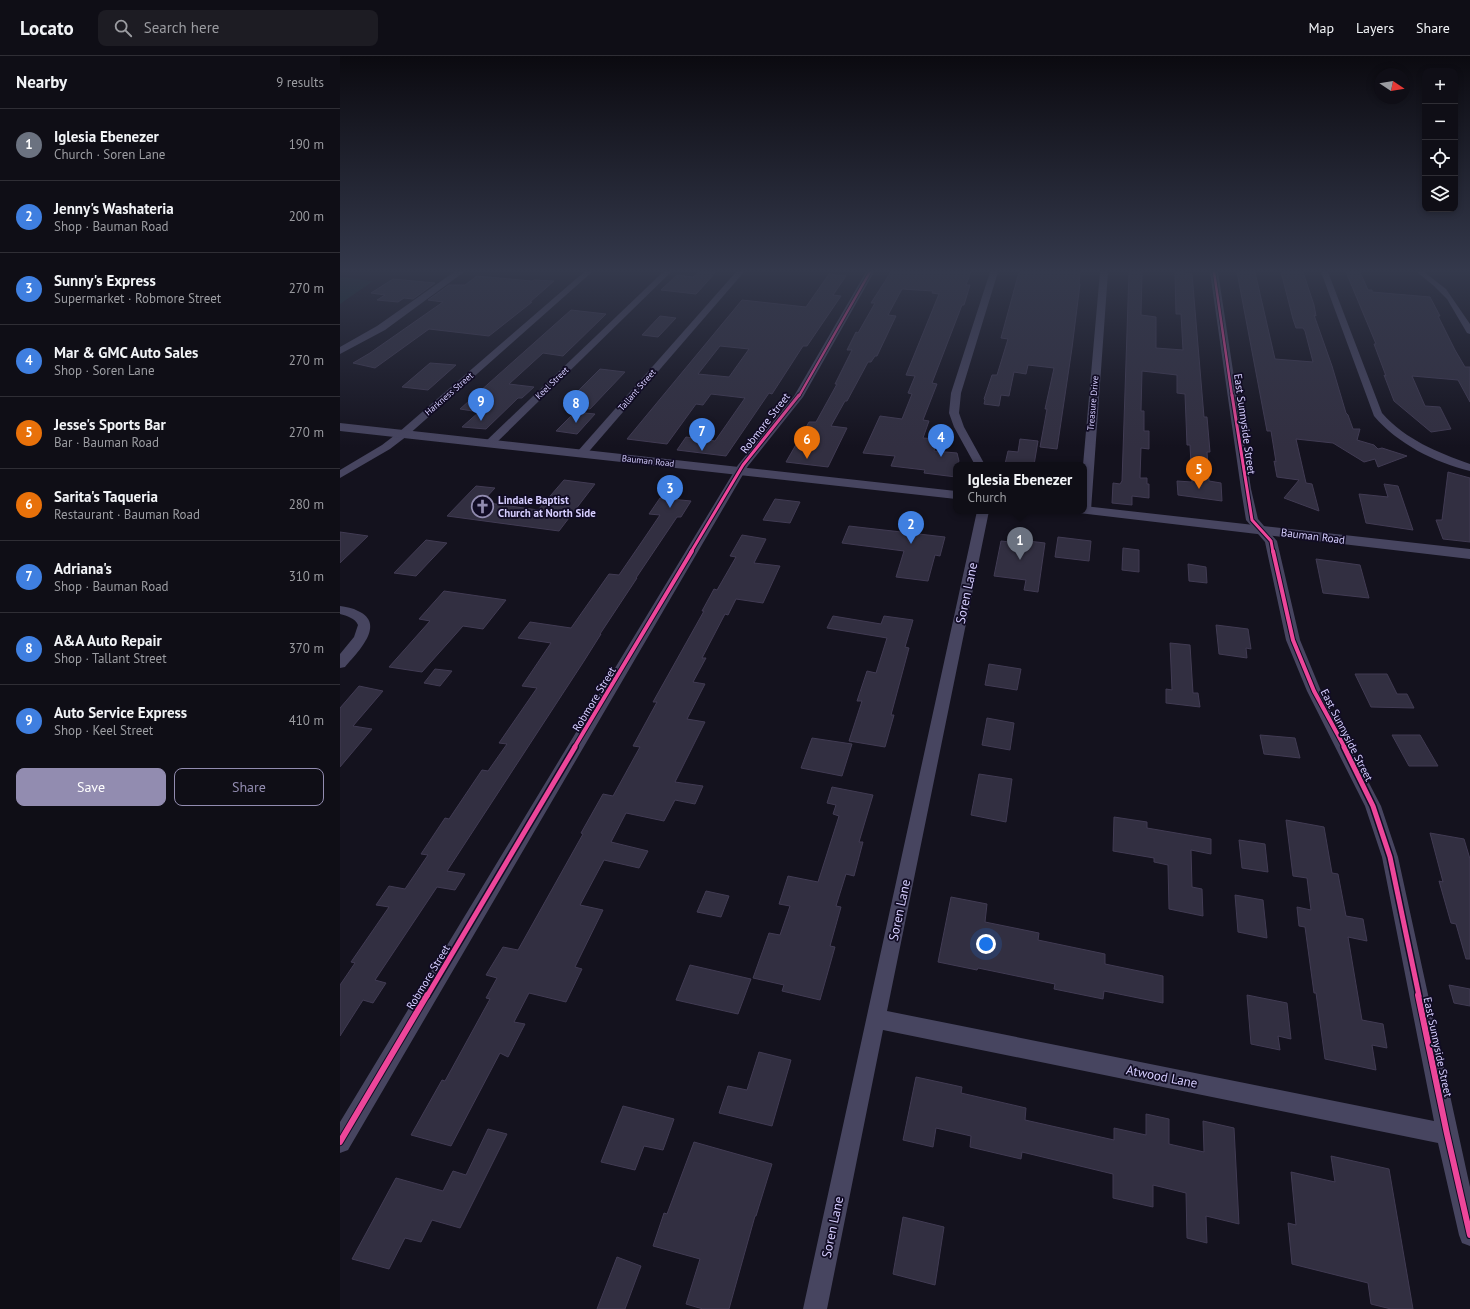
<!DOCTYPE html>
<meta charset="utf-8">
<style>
:root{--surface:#0f0e16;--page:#1d1c23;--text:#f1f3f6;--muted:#9b9ca1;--line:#2f2e35;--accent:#928cb0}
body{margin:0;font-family:"PT Sans",sans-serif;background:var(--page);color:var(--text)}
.controls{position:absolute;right:12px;top:12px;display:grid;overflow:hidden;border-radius:8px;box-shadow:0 2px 6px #0003}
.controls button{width:36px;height:36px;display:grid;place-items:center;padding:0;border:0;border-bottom:1px solid var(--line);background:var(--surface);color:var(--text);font:20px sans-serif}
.compass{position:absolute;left:1034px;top:12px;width:36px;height:36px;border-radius:50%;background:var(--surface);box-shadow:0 2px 6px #0003;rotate:102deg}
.you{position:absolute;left:646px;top:888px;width:14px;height:14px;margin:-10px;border:3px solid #fff;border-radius:50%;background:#1a73e8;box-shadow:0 0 0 6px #1a73e833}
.badge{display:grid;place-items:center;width:26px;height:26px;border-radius:50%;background:var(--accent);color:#fff;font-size:13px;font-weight:700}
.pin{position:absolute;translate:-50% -33px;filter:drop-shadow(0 1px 2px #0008)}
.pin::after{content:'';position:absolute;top:21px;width:14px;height:12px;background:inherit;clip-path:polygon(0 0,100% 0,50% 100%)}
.popup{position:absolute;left:613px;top:406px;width:134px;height:52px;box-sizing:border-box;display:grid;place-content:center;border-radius:8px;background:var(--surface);filter:drop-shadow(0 1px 3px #0005);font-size:13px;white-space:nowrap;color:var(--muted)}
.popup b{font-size:15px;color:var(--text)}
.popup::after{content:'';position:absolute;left:50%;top:100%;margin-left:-8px;border:8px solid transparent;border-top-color:var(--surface)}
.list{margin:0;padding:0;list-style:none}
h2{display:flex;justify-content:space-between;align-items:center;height:52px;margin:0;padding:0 16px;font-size:17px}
h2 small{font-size:13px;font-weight:400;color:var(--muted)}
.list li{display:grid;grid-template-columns:26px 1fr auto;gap:12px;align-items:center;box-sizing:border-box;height:72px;padding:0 16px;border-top:1px solid var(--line)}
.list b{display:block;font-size:15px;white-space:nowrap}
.list p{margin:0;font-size:13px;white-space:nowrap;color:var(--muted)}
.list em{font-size:13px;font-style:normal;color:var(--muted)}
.actions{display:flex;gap:8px;padding:12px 16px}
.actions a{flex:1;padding:9px 0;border:1px solid var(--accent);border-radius:8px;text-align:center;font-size:14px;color:var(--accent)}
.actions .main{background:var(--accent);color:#fff}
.icon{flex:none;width:22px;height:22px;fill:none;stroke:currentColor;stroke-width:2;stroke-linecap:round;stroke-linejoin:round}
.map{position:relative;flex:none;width:1130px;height:1253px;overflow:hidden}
header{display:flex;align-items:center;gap:24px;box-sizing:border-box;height:56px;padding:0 20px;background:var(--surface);border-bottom:1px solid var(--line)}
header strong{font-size:19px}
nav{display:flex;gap:22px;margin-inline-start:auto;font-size:14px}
.search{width:280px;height:36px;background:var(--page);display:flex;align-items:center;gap:10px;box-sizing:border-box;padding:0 14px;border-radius:8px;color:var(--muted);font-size:15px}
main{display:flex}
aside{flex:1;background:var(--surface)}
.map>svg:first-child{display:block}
</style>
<header>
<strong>Locato</strong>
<div class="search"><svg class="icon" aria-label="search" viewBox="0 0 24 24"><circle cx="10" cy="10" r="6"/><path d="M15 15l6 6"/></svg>Search here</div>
<nav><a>Map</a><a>Layers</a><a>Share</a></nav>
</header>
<main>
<aside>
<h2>Nearby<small>9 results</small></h2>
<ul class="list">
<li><span class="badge" style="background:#6b7280">1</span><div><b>Iglesia Ebenezer</b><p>Church · Soren Lane</p></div><em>190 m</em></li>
<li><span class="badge" style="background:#3f7fe0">2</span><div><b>Jenny's Washateria</b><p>Shop · Bauman Road</p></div><em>200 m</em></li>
<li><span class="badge" style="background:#3f7fe0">3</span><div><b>Sunny's Express</b><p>Supermarket · Robmore Street</p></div><em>270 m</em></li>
<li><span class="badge" style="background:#3f7fe0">4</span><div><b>Mar &amp; GMC Auto Sales</b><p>Shop · Soren Lane</p></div><em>270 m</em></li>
<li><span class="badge" style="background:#e8710a">5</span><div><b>Jesse's Sports Bar</b><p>Bar · Bauman Road</p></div><em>270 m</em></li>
<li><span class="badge" style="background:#e8710a">6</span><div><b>Sarita's Taqueria</b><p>Restaurant · Bauman Road</p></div><em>280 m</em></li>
<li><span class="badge" style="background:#3f7fe0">7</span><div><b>Adriana's</b><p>Shop · Bauman Road</p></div><em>310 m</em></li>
<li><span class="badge" style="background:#3f7fe0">8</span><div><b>A&amp;A Auto Repair</b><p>Shop · Tallant Street</p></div><em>370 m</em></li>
<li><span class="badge" style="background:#3f7fe0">9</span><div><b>Auto Service Express</b><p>Shop · Keel Street</p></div><em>410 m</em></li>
</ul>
<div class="actions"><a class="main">Save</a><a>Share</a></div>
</aside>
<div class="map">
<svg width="1130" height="1253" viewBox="0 0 1130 1253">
<rect width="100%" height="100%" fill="#14121e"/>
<path fill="#0f2a2c" d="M0 221 33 225 0 248Z"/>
<g fill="#322f41" stroke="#413b53" fill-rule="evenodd">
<path d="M359 216H376L356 238 321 234 337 219 353 221Z"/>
<path d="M551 216H631L626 229H630L624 249H622L592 327 597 328 583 364 589 365 583 382 597 383 594 395 617 397 619 405 617 409H616V421L584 417 585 414 551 410 555 400 523 397 540 360 562 363 572 338 568 337 575 320 566 319 599 238 592 237 593 235 562 233 548 259 556 260 537 300H535L531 306H528L507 345H505L491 370 507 372 488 411 446 406 469 366H476L497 328H495L512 294H507L516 276 518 277 535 247H531Z"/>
<path d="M679 216H740L739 228H740L732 292 717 393 700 391 707 353H705L714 312 688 309 686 318 674 316 669 340 661 339 659 350 644 348 645 344 644 343 652 319H657L668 283 661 282Z"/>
<path d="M789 216H802L801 259 816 261V292L843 294 841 258H836L835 216 852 218 864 361H867L870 396H867L869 425 881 427 882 445 838 439 837 425 852 426 850 389H847L845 338 837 337V319L802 315 801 355H804V375H809V393L801 392 800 422H807V428H809V442L792 440V449L772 447 773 427 780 428 782 425Z"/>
<path d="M897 216H915L935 303 973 306 965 275 963 272H956L953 263 941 216H963L974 249 976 260 974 259 992 310 1006 357 1008 359 1013 373H1020L1017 384 1034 389 1038 393 1042 392 1067 400 1038 411 1035 403 1024 406 993 387 956 383 966 427 972 428 979 455 944 442 959 424 937 421 934 405 936 406 931 375H927Z"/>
<path d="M1006 216H1020L1028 234H1032V236L1090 241 1100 260H1098L1115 294 1125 311H1130V346L1118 324 1072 320 1085 350 1100 351 1111 373 1091 376 1054 345 1044 319 1046 320 1034 288H1036Z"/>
<path d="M489 218 506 220 493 239 501 240 467 290H463L432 338 429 337 386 400 337 394 346 381 375 385 405 342 371 338 363 349 356 348 327 388 287 383 402 244 466 251ZM380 290 409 293 389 321 358 318Z"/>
<path d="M137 220 192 225 194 224 214 225 190 246H192L149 280 89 273 35 312 13 307 30 297 103 246 88 244 109 229H125Z"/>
<path d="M53 223 95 227 73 243 64 242 58 246 37 244 45 239 31 237Z"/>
<path d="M231 254 266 258 223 300 203 297 169 328 194 331 182 342H178L146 373 122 371 139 356 120 353Z"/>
<path d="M320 260 336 262 318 281 302 279Z"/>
<path d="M90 307 116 309 88 334 62 331Z"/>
<path d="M260 313 285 316 250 353 223 350Z"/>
<path d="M235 356 255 358 237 378 216 375Z"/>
<path d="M680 383 698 385 694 409 665 408 668 395 678 396Z"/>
<path d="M1108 416 1130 422V486L1103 483 1096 464H1102Z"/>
<path d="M224 424 255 428 219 475 107 460 136 430 155 432 142 446 198 454Z"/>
<path d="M1044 428 1058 430 1073 474 1026 467 1019 438 1048 441Z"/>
<path d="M320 442 351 445 341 461H337L296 522H297L260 578H261L244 605 107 815 125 818 115 834 97 831 35 924 46 927 33 947 23 944 0 980V929L15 907 11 906 49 851 36 849 49 830 65 833 88 799 81 798 105 762 109 763 142 714 148 715 167 688 159 687 197 632 182 630 211 587 178 582 190 566 231 572 269 518 279 519 301 487 320 459 309 458Z"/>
<path d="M435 443 460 446 450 467 423 464Z"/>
<path d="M509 470 605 481 600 500 595 499 588 525 556 521 564 495 502 487Z"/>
<path d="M0 476 28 480 0 507Z"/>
<path d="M402 479 426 483 414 507 440 510 423 547 396 543 388 559 385 558 362 602H366L353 626 365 628 347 663 365 666 335 726 363 730 355 748 335 744 324 765 286 757 271 786 308 795 299 812 264 804 240 849 263 854 235 911 242 913 226 946 189 937 174 966 185 968 168 1001 160 997 111 1090 71 1079 102 1024 105 1025 150 943 146 942 157 922 146 919 163 891 178 894 243 778 241 777 263 738 273 740 300 691 293 690 317 646H313L364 555H362L374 533 377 534 396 501 390 500Z"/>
<path d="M718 481 751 485 749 505 715 501Z"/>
<path d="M86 484 107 487 76 520 54 517Z"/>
<path d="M661 485 688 488V485L705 487 698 536 684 534 686 524 654 520Z"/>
<path d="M783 492 799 494V516L782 514Z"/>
<path d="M976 503 1020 509 1029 542 983 537Z"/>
<path d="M848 508 866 511 867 527 849 525Z"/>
<path d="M104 535 166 544 143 573 123 570 82 616 49 611 90 565 79 563Z"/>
<path d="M493 560 541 568 544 560 573 564 565 591 569 592 551 659H554L545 691 509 685 522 645H517L527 615 536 617 547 582 487 572Z"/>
<path d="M876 569 908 573 911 593 906 592 907 602 879 598Z"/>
<path d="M830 587 850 589 853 637H858L860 651 826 647V633L832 634Z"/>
<path d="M649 608 681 613 677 634 645 629Z"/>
<path d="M95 613 112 615 100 630 84 627Z"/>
<path d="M1015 618H1047L1057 638H1067L1074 652 1031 651Z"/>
<path d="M19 630 43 635 13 670 32 673 0 711V652Z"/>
<path d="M647 662 674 667 670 694 642 689Z"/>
<path d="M920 679 955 682 960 702 924 698Z"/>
<path d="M1052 679H1080L1098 710H1069Z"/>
<path d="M472 682 512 688 502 720 461 712Z"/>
<path d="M639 718 672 723 666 766 631 759Z"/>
<path d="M492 731 533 739 519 786H523L514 820 506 818 496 850 501 851 490 890 495 891 480 944 442 935 444 929 413 922 429 877 440 879 450 850 439 848 448 820 478 826 499 760 493 758 496 749 487 747Z"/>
<path d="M774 761 807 766V772L871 783V798L851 794 852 831 862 833 863 860 829 853 828 809 814 806V802L773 795Z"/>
<path d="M946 764 984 771 992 817 998 818 1006 860 1023 863 1027 885 1008 881 1022 964 1043 968 1047 992 1032 989 1036 1014 985 1003 976 937H974L965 871 959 870 957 851 971 854 967 822 953 820Z"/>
<path d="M1090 777 1124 783 1130 803V903H1126L1116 868 1111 867 1099 825 1103 826Z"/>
<path d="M899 784 925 788 928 816 902 812Z"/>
<path d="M366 835 389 840 381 861 357 856Z"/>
<path d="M895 839 923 844 927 882 898 876Z"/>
<path d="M611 841 647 848 645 866 699 877 698 884 765 898V908L823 920V947L764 935 763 943 714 933 715 928 638 912 637 914 598 906Z"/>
<path d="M350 909 411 923 398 958 336 944Z"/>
<path d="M1109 929 1130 933V950L1114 947Z"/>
<path d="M907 939 947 947 951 983 938 980 940 994 911 988Z"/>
<path d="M419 996 451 1004 432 1070 379 1057 388 1030 407 1034Z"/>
<path d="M576 1021 622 1031 621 1037 686 1052 685 1064 774 1084V1072L806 1079V1058L829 1063V1088L864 1096 863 1065 894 1072 899 1168 866 1160 867 1187 847 1182 846 1137 813 1129V1151L773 1142V1118L682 1096 681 1103 630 1091 631 1080 596 1072 593 1091 563 1084Z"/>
<path d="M283 1050 334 1063 323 1094 304 1090 295 1114 261 1106Z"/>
<path d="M148 1073 167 1078 120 1172 92 1164 81 1186 65 1182 49 1213 12 1203 56 1122 103 1135 113 1115 126 1119Z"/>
<path d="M354 1086 432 1108 416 1160H415L389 1253H363L346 1248 360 1203 313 1190 324 1157 327 1158Z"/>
<path d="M991 1100 1049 1113 1073 1253H1051L1031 1248 1028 1227 952 1208 948 1167 956 1169 951 1116 995 1126Z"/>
<path d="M563 1161 604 1171 595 1229 553 1218Z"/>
<path d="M277 1201 301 1210 285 1253H257Z"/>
</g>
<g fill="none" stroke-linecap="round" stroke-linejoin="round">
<g fill="#474560" fill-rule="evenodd">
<path d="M244 216H252L67 380 50 393 0 422V414L42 389 59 376Z"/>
<path d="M323 216H331L153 390H145L144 388 145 386Z"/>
<path d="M396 216H404L245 400H237L236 398 237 396Z"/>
<path d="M526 216H534L463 341 408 410 8 1094 0 1097V1066L398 409 454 340Z"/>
<path d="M650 216H658L621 337 619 357 624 371 645 409H635L614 371 609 357 611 337Z"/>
<path d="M760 216H768L751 454 749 456 745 457 740 455H744L743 409Z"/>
<path d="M870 216H878L911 433 918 463 937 485 960 584 981 635 1041 750 1058 801 1130 1131V1190L1122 1187 1119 1179 1098 1087 543 974 487 1253H463L637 455H649L547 955 1094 1065 1042 801 1025 750 967 635 946 584 925 486 906 464 901 433Z"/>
<path d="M981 216H988L1042 357C1066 384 1097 396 1130 408V415C1094 406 1058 388 1034 360Z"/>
<path d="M1077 216H1084L1106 233 1130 268V278L1127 277 1107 243 1094 230Z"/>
<path d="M0 550C6 551 13 552 18 555 47 568 17 597 5 611L0 612V598L14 581 18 569C15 562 7 560 0 558Z"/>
</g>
<g fill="#474560" fill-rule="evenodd">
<path d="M114 216H124L45 274 0 298V291L37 270Z"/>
<path d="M0 367 616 435V443L0 375Z"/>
<path d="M744 450 1130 493V503L739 457 738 455H744Z"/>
</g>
<defs>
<g id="cycleway-far4">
<path d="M874 216 892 340"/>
<path d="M459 340 530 216"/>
</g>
<g id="cycleway-far3">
<path d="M892 339 912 464 931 485 933 496"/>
<path d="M351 496 403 409 459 339"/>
</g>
<g id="cycleway-far2">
<path d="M933 495 953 584 974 635 1005 692"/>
<path d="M234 692 352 495"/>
</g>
<g id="cycleway-far1">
<path d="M1004 691 1033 750 1050 801 1079 940"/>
<path d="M87 940 235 691"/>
</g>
<g id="cycleway">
<path d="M1078 939 1107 1078 1130 1179"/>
<path d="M0 1086 87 939"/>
</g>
</defs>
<use href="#cycleway-far4" stroke="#110c24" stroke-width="4"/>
<use href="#cycleway-far3" stroke="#110c24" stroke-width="5"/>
<use href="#cycleway-far2" stroke="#110c24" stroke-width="6"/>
<use href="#cycleway-far1" stroke="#110c24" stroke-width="8"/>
<use href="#cycleway" stroke="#110c24" stroke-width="8"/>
<use href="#cycleway-far4" stroke="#ed469a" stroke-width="2.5"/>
<use href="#cycleway-far3" stroke="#ed469a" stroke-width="3"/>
<use href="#cycleway-far2" stroke="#ed469a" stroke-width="4"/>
<use href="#cycleway-far1" stroke="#ed469a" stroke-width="5"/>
<use href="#cycleway" stroke="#ed469a" stroke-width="6"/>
</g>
<linearGradient id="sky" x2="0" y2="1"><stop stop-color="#0b0a10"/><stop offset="0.55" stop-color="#34394c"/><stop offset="1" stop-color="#34394c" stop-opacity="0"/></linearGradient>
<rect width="1130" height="391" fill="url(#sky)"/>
<defs>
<symbol id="church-ring" viewBox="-11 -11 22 22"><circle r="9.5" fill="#110c24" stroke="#928cb0" stroke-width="1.5"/><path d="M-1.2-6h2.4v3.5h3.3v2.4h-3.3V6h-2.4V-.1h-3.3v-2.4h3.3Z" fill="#928cb0"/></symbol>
</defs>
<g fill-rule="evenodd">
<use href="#church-ring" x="130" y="438" width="25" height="25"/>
</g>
<g text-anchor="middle" stroke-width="3.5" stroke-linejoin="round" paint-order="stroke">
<g font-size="9" fill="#d6ceff" stroke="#110c24">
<text transform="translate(212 327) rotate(-44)" y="3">Keel Street</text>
<text transform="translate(297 334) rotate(-49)" y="3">Tallant Street</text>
<text transform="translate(109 338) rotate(-41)" y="3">Harkness Street</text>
<text transform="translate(753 347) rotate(-85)" y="3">Treasure Drive</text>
<text transform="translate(308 405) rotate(6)" y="3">Bauman Road</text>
</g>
<g font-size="11" fill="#d6ceff" stroke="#110c24">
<text transform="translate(425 367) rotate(-52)" y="4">Robmore Street</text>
<text transform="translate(905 368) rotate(82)" y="4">East Sunnyside Street</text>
<text transform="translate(973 480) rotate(7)" y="4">Bauman Road</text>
<text transform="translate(254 643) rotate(-59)" y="4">Robmore Street</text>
<text transform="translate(1007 679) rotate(63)" y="4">East Sunnyside Street</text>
<text transform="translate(88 921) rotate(-59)" y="4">Robmore Street</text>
<text transform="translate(1098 991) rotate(78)" y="4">East Sunnyside Street</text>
</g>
<g font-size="11" font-weight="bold" fill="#d6ceff" stroke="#110c24" text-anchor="start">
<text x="158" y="448">Lindale Baptist<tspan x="158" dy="13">Church at North Side</tspan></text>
</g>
<g font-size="13" fill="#d6ceff" stroke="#110c24">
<text transform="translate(626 537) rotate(-78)" y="5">Soren Lane</text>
<text transform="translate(559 854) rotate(-78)" y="5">Soren Lane</text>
<text transform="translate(822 1020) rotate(11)" y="5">Atwood Lane</text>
<text transform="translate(492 1171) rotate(-78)" y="5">Soren Lane</text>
</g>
</g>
</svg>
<div class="controls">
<button>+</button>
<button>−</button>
<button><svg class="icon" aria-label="locate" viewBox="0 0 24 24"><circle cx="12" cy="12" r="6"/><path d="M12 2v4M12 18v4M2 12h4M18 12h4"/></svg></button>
<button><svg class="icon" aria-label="layers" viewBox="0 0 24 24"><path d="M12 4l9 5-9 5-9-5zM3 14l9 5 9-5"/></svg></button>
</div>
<svg class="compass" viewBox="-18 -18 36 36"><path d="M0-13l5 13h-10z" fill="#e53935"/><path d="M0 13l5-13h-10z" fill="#9b9ca1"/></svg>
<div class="you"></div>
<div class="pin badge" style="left:680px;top:504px;background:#6b7280">1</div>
<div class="popup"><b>Iglesia Ebenezer</b>Church</div>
<div class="pin badge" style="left:571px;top:488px;background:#3f7fe0">2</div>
<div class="pin badge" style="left:330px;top:452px;background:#3f7fe0">3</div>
<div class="pin badge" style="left:601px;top:401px;background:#3f7fe0">4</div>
<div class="pin badge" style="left:859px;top:433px;background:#e8710a">5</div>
<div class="pin badge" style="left:467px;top:403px;background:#e8710a">6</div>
<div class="pin badge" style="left:362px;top:395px;background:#3f7fe0">7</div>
<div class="pin badge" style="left:236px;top:367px;background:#3f7fe0">8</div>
<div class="pin badge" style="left:141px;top:365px;background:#3f7fe0">9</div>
</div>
</main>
